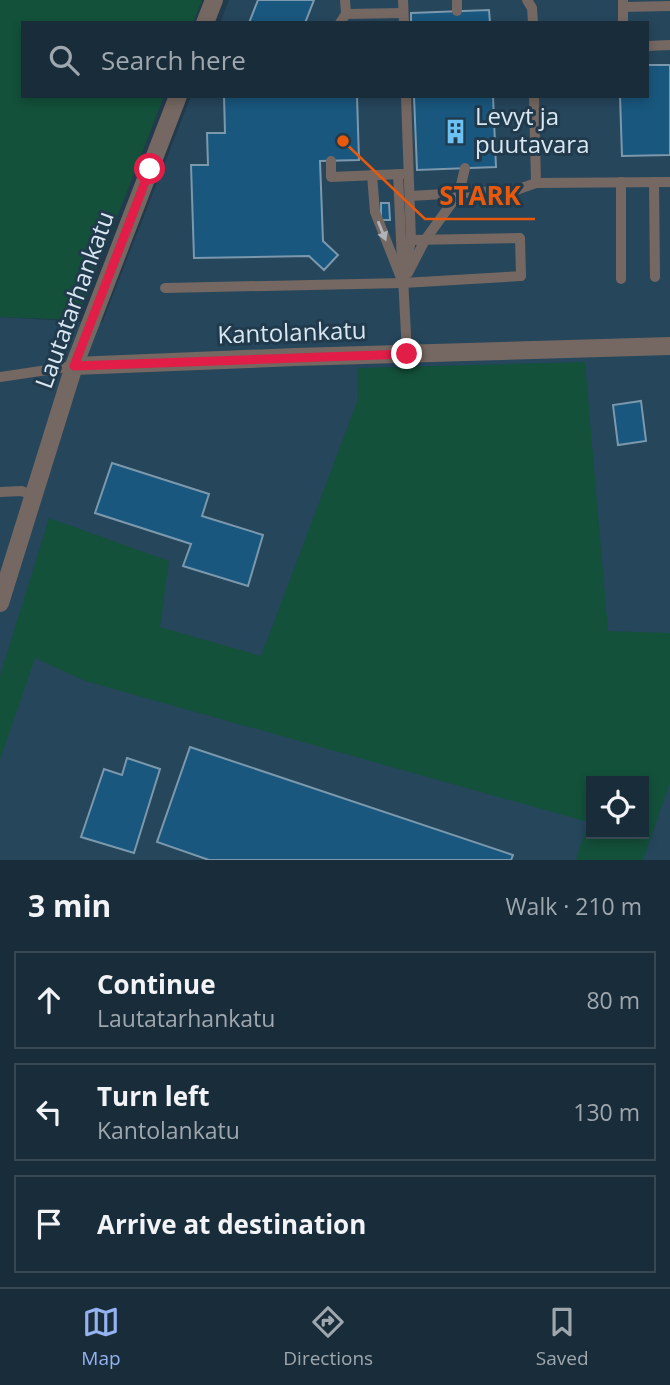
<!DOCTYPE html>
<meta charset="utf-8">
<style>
:root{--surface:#192c39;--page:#223441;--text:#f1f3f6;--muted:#9fa7ae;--line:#374853;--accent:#95b2f1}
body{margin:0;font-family:"Open Sans",sans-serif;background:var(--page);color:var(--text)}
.controls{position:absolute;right:21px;bottom:21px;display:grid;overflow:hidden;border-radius:0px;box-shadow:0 4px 10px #0003}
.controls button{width:63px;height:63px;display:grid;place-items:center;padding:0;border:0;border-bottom:2px solid var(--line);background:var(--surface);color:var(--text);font:35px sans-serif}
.stop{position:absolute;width:21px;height:21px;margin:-16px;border:5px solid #e11d48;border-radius:50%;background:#fff}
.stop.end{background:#e11d48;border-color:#fff;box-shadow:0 2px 7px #0008}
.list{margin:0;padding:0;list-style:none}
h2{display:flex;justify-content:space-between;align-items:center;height:91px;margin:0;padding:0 28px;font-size:30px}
h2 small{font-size:23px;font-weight:400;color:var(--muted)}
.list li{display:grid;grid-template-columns:46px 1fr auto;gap:21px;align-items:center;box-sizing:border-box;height:98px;margin:0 14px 14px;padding:0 14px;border:2px solid var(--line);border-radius:0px}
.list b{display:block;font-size:26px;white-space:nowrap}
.list p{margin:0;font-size:23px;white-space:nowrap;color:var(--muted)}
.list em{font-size:23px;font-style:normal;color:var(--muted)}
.icon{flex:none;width:38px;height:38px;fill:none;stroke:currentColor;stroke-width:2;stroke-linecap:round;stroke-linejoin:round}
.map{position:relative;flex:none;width:670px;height:860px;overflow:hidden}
.search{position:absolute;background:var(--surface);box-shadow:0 4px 10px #0003;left:21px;right:21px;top:21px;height:77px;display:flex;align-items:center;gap:18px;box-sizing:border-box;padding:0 24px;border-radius:0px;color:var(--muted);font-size:26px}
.sheet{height:427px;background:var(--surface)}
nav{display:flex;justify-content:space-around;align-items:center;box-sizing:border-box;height:98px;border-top:2px solid var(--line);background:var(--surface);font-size:19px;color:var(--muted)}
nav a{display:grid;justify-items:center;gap:4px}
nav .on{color:var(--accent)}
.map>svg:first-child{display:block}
</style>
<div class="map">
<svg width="670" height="860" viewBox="0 0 670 860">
<rect width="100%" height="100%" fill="#213a4c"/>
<path fill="#26465c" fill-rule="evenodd" d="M229 0H670V860H0V317L102 323 191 96H647V23H220ZM591 781H644V834H591Z"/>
<g fill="#13513a" fill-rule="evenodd">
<path d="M0 0H202L193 23H23V96H164L77 320 0 317Z"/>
<path d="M585 362 608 631 670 633V783L643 860H576L588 822 85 681 35 658 0 760V676L49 518 169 561 160 627 261 656 357 402 358 368ZM591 781H644V834H591Z"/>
</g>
<g fill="#19577e" stroke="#7b98ac" stroke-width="2">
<path d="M258 0H314L305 23H249Z"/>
<path d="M489 10 490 23H411V13Z"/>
<path d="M647 65H670V155L622 156 620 96H647Z"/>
<path d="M224 96H357L359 160 320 161 323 241 338 255 324 270 309 256 194 258 191 165H208L207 133H225Z"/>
<path d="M414 96H493L496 167 417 170Z"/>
<path d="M381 203H389L390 220H381Z"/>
<path d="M641 401 646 441 618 445 613 405Z"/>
<path d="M112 463 209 494 202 516 263 535 248 586 183 566 191 544 95 513Z"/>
<path d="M190 747 513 855 511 860H209L157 842Z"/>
<path d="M127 758 160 769 134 853 81 837 104 769 122 775Z"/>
</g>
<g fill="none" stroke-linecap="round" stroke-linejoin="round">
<g stroke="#756761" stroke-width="10">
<path d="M403 0 404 23"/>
<path d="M457 0V11"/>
<path d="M527 0 532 8 533 23"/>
<path d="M623 7 670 6"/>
<path d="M346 14 403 13"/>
<path d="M340 23 346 14 345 0"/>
<path d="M623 23V0"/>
<path d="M647 46 670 45"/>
<path d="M331 161V177L402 174"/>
<path d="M398 174 402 262"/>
<path d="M372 175 375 212 403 283"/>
<path d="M621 182V279"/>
<path d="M654 182 655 277"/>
<path d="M536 183 670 182"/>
<path d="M410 196 516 190 536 183 534 96"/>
<path d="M408 273 425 240 459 193 465 168"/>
<path d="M403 277 407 354"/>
<path d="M403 283 411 240 406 96"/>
<path d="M165 288 403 283 521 276 520 238 411 240"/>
<path d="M0 377 74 366"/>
<path d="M0 492 22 491 33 496"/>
</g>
<g stroke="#756761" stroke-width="18">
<path d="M205 23 214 0"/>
<path d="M74 366 296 357 670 346"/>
<path d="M0 603 74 366 178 96"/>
</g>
</g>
<defs><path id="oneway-solid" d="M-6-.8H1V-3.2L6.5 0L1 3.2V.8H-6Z" transform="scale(1.75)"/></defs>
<use fill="#b0b4b8" href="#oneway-solid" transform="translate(382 231) rotate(68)"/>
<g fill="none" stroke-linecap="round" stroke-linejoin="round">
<path stroke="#e11d48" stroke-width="9" d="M150 169 74 366 407 354"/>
</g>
<defs>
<symbol id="building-bare" viewBox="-9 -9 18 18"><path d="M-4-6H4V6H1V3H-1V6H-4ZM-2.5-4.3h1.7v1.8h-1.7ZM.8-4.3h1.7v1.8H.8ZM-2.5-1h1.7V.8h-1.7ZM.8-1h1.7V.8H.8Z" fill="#6ec2f3" stroke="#213a4c" stroke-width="2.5" paint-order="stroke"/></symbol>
</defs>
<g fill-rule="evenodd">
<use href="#building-bare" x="438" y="114" width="35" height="35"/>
</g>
<g text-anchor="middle" stroke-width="6" stroke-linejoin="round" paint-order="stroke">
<g font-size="24" fill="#d8e7f2" stroke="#213a4c" text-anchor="start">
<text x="475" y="125">Levyt ja<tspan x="475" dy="28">puutavara</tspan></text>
</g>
<g font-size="24" fill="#d8e7f2" stroke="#213a4c">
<text transform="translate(75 300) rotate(-70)" y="8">Lautatarhankatu</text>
<text transform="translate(292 333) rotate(-2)" y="8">Kantolankatu</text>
</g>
</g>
<path fill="none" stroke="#e8590c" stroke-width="2.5" d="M343 141L425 219H535"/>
<circle fill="#e8590c" stroke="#213a4c" stroke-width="2.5" cx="343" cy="141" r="7"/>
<g font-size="26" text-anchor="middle" font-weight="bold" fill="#e8590c" stroke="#213a4c" stroke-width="6" stroke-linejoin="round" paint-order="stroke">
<text x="480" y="205">STARK</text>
</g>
</svg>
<div class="controls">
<button><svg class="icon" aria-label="locate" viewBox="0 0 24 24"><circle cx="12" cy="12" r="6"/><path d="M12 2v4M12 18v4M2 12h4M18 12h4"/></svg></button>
</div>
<div class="stop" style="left:150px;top:169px"></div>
<div class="stop end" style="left:407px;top:354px"></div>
<div class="search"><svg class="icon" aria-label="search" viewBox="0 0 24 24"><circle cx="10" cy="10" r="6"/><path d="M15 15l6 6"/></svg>Search here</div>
</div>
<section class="sheet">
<h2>3 min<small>Walk · 210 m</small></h2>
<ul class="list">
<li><svg class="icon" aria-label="ahead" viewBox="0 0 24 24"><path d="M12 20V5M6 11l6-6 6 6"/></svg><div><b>Continue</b><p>Lautatarhankatu</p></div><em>80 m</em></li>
<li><svg class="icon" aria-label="left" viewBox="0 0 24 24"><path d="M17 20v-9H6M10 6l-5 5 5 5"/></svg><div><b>Turn left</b><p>Kantolankatu</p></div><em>130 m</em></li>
<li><svg class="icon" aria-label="arrive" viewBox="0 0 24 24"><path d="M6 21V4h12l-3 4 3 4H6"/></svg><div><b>Arrive at destination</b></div></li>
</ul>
</section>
<nav>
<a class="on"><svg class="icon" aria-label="map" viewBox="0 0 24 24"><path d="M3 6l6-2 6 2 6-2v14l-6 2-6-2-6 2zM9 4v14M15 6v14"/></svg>Map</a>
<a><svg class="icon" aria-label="directions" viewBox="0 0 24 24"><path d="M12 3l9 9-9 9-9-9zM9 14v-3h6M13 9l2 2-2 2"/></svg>Directions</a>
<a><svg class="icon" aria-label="saved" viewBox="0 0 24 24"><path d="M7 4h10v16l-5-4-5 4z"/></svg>Saved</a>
</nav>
